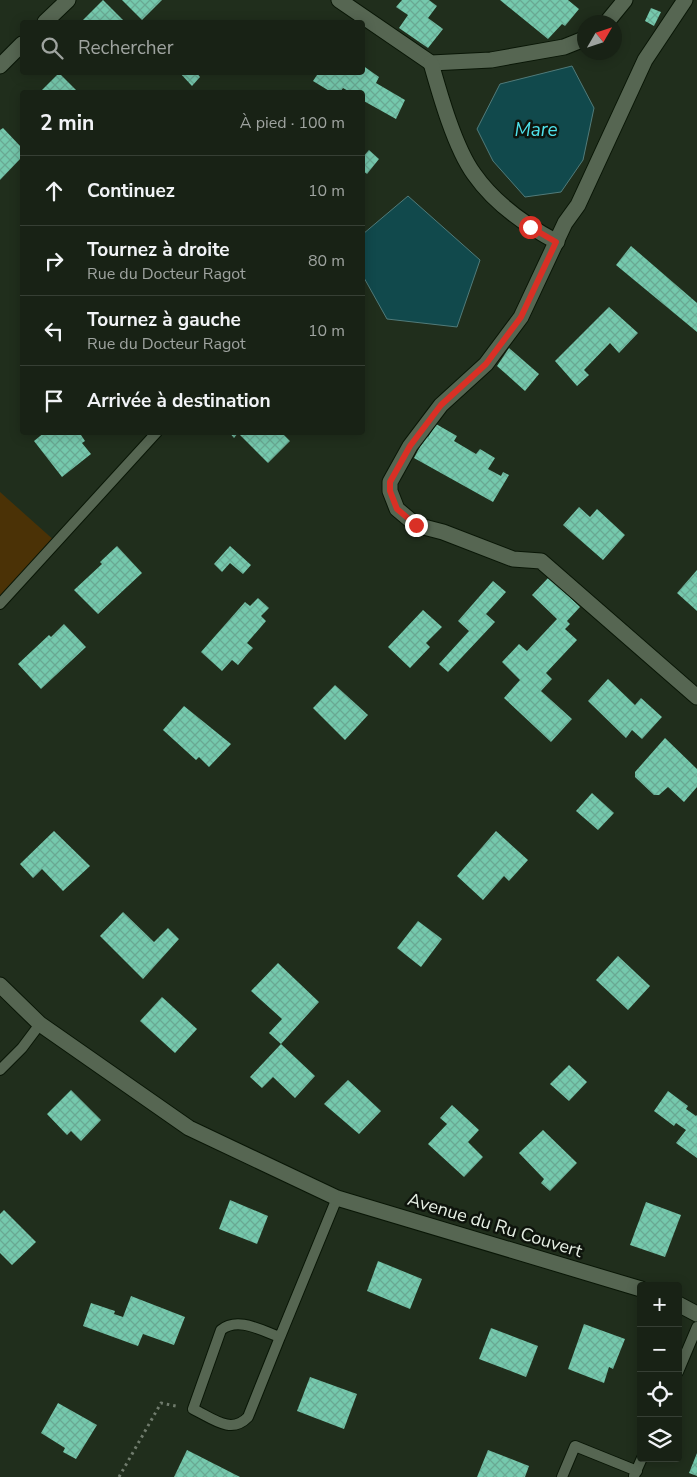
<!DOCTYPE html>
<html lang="fr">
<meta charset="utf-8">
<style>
:root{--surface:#182215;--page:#212a1e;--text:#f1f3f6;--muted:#9fa4a0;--line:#363f34}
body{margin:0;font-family:"Nunito Sans",sans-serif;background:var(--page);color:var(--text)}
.controls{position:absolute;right:15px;bottom:15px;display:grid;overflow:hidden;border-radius:5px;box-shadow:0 2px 12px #0003}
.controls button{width:45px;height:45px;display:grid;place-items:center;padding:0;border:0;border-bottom:1px solid var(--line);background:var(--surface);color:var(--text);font:25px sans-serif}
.compass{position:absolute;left:577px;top:15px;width:45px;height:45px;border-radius:50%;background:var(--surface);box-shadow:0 2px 12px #0003;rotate:51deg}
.stop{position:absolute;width:15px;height:15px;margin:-11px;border:4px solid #d93025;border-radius:50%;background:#fff}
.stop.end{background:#d93025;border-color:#fff;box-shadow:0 1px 5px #0008}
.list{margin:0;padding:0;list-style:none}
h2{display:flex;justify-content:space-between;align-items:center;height:65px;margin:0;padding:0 20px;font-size:21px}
h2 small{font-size:16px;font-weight:400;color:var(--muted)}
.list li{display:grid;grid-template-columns:32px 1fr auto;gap:15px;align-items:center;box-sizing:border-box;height:70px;padding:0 20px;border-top:1px solid var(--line)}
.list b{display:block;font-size:19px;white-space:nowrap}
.list p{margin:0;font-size:16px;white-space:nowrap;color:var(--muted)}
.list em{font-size:16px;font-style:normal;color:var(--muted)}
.icon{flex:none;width:28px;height:28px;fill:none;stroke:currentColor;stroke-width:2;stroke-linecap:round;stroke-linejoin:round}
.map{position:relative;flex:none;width:697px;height:1477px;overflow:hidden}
.search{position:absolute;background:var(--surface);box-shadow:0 2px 12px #0003;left:20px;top:20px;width:345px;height:55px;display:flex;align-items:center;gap:12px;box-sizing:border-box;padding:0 18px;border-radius:5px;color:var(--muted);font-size:19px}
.panel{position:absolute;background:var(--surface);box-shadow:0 2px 12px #0003;left:20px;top:90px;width:345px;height:345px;border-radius:5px}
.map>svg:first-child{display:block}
</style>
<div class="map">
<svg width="697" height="1477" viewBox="0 0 697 1477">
<defs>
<pattern id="building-cross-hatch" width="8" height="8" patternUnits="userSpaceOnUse" patternTransform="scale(1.25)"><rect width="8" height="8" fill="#75c9ad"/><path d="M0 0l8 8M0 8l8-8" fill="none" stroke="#69a993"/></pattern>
</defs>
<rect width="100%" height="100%" fill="#202e1c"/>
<path fill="#4b3206" d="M0 492 56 542 0 604Z"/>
<g fill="#11494c" stroke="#517b7a">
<path d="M572 66 594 108 583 160 561 192 525 197 493 161 477 129 500 84Z"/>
<path d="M408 196 480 260 457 327 387 319 363 276V234Z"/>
</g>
<g fill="url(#building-cross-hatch)">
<path d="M103 0 123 20 121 22H81Z"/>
<path d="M122 0H162L142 20Z"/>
<path d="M402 0H429L437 6 428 18 443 29 428 48 399 28 408 15 396 7Z"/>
<path d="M500 0H568L579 9 565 26 562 24 548 39Z"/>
<path d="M651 8 661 12 654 26 645 21Z"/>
<path d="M362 65 379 77 376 83 405 100 396 119 362 100V92H350L343 88 340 92H331L313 81 319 72H362Z"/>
<path d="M179 72H196L200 77 192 86Z"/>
<path d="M59 73 78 92H40Z"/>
<path d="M3 128 22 148V157L0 180V130Z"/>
<path d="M369 150 379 159 367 174 362 170V158Z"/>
<path d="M631 246 697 303V332L616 265Z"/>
<path d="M609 307 638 333 619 353 610 343 584 370 589 375 577 386 555 361Z"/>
<path d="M509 348 539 374 525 391 497 366Z"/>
<path d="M436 424 457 436 454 441 476 454 480 449 495 458 488 469 501 476 503 472 509 475 493 502 414 458 426 435 428 437Z"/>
<path d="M45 432H79L85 441 82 443 91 454 62 477 34 441Z"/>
<path d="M229 432H281L290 441 268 463 238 433 234 438Z"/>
<path d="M579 507 590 517 597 509 625 535 603 560 563 525Z"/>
<path d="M117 546 142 573 98 614 74 590 102 564 100 562Z"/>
<path d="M230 546 251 565 243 574 230 563 222 572 214 564Z"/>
<path d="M697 570V611L677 593Z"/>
<path d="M549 577 580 607 567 621 570 624 565 629 577 640 546 673 552 679 541 691 572 719 551 742 504 698 520 680 502 662 519 644 527 651 557 619 532 595Z"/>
<path d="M493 581 506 592 486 614 495 622 448 672 439 664 469 631 458 621Z"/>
<path d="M258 598 269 608 261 616 266 621 247 643 253 648 249 652 238 665 232 660 222 671 201 652 245 602 250 606Z"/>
<path d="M423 610 442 627 426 643 430 647 410 668 388 647Z"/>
<path d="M64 624 86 647 41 689 18 664 49 635 51 637Z"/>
<path d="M608 679 635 705 641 698 662 717 642 739 632 730 626 738 588 701Z"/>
<path d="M335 685 368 715 345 740 313 708Z"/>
<path d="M184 706 231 744 209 767 199 757 196 760 163 730Z"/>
<path d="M665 738 697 769V787L684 802 668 787 659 795H654L635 777V772Z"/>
<path d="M592 793 614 813 598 830 576 811Z"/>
<path d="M54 831 90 866 63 891 42 869 33 878 20 864Z"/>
<path d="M496 831 528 860 509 881 504 876 483 900 457 876Z"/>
<path d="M123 912 154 942 168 928 179 939 143 979 100 936Z"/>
<path d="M418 921 442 939 421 967 397 948Z"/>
<path d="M618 956 650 986 628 1010 596 980Z"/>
<path d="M278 963 319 1002 281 1044 315 1076 295 1098 273 1077 262 1088 250 1077 281 1044 269 1033 282 1019 251 991Z"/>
<path d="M162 997 197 1029 175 1053 140 1021Z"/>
<path d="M569 1065 587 1082 569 1101 550 1084Z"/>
<path d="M348 1080 381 1111 359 1134 324 1104Z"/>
<path d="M71 1090 101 1120 81 1141 71 1131 67 1135 47 1114Z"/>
<path d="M668 1091 688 1106 686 1109 696 1116 697 1115V1158L676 1143 686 1130 676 1123 674 1126 654 1111Z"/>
<path d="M452 1105 479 1130 468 1142 483 1157 464 1177 428 1144 447 1124 440 1118Z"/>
<path d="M543 1130 577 1163 550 1191 541 1183 544 1179 519 1153Z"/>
<path d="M230 1200 268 1216 257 1244 219 1229Z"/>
<path d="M646 1202 681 1215 665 1257 630 1245Z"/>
<path d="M4 1210 36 1242 12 1265 0 1253V1214Z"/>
<path d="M378 1261 422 1279 410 1309 367 1291Z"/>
<path d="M131 1296 185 1317 174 1345 143 1334 138 1346 83 1326 91 1303 115 1311 114 1314 123 1317Z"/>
<path d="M584 1324 625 1339 613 1369 609 1367 604 1383 568 1369Z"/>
<path d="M491 1328 538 1346 526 1377 479 1359Z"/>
<path d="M310 1377 357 1394 344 1429 297 1411Z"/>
<path d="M58 1403 97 1425 76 1459 63 1452 65 1448 41 1433Z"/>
<path d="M187 1450 240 1477H174Z"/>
<path d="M488 1450 529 1466 525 1477H477Z"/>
<path d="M697 1453V1476L689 1473Z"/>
</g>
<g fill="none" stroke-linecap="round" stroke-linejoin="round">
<defs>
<g id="lane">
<path d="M0 604 157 432"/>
<path d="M0 1070 22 1048 40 1024"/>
<path d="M280 1337 248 1417C231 1435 212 1418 193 1409L221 1330C238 1316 262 1331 280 1337L337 1198"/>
<path d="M678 1372 697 1327"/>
<path d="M634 1476 642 1458"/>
<path d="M562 1477 575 1446 637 1471"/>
</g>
<g id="street">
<path d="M339 0 431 63 491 60 564 47 584 39"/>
<path d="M685 0 645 60 578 205 565 223 521 317 486 364 441 405 410 446 390 482V491L397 509 416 525 443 532 513 559 541 561 697 697"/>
<path d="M45 22 68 0"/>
<path d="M607 22 625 0"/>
<path d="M431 63C440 95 455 148 474 174 495 204 525 225 557 242"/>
<path d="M0 66 22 44"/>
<path d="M0 985 40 1024 189 1128 337 1198 641 1289"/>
<path d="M678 1304 697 1314"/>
</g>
</defs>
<use href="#lane" stroke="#091606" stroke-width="12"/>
<use href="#street" stroke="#091606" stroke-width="17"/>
<path stroke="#707c6d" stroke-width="3" stroke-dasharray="2.5 4" stroke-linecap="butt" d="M119 1477 161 1403 176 1406"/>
<use href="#lane" stroke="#566652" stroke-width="10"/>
<use href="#street" stroke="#566652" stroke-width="15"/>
</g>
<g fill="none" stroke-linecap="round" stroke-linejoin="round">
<path stroke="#d93025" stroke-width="6" d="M416 525 397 509 390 491V482L410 446 441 405 486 364 521 317 556 242 530 227"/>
</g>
<g text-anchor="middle" stroke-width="5" stroke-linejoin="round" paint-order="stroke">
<g font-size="18" fill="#e6efe4" stroke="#0e140c">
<text transform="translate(495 1225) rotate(17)" y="6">Avenue du Ru Couvert</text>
</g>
<g font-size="19" font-style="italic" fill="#4fe2ec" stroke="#0e140c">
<text x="536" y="136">Mare</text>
</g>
</g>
</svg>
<div class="controls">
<button>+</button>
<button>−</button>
<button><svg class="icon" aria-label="locate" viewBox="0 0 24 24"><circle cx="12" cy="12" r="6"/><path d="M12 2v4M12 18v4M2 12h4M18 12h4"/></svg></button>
<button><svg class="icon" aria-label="layers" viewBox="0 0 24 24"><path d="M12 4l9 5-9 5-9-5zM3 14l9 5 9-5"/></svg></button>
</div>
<svg class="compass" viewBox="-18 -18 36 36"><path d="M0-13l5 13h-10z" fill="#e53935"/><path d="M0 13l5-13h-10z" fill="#9fa4a0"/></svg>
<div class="stop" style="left:530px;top:227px"></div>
<div class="stop end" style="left:416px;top:525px"></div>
<div class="search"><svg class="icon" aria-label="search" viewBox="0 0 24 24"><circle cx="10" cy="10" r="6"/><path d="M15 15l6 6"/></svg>Rechercher</div>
<section class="panel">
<h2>2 min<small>À pied · 100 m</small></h2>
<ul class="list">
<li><svg class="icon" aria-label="ahead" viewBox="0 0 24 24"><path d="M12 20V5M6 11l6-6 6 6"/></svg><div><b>Continuez</b></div><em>10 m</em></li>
<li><svg class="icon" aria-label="right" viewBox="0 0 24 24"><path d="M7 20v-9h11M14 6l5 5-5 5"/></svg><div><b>Tournez à droite</b><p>Rue du Docteur Ragot</p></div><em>80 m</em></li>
<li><svg class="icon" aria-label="left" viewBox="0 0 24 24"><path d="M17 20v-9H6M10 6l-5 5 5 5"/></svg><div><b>Tournez à gauche</b><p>Rue du Docteur Ragot</p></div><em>10 m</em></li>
<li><svg class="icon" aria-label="arrive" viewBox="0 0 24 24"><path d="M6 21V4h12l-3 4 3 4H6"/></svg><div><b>Arrivée à destination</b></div></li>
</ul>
</section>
</div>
